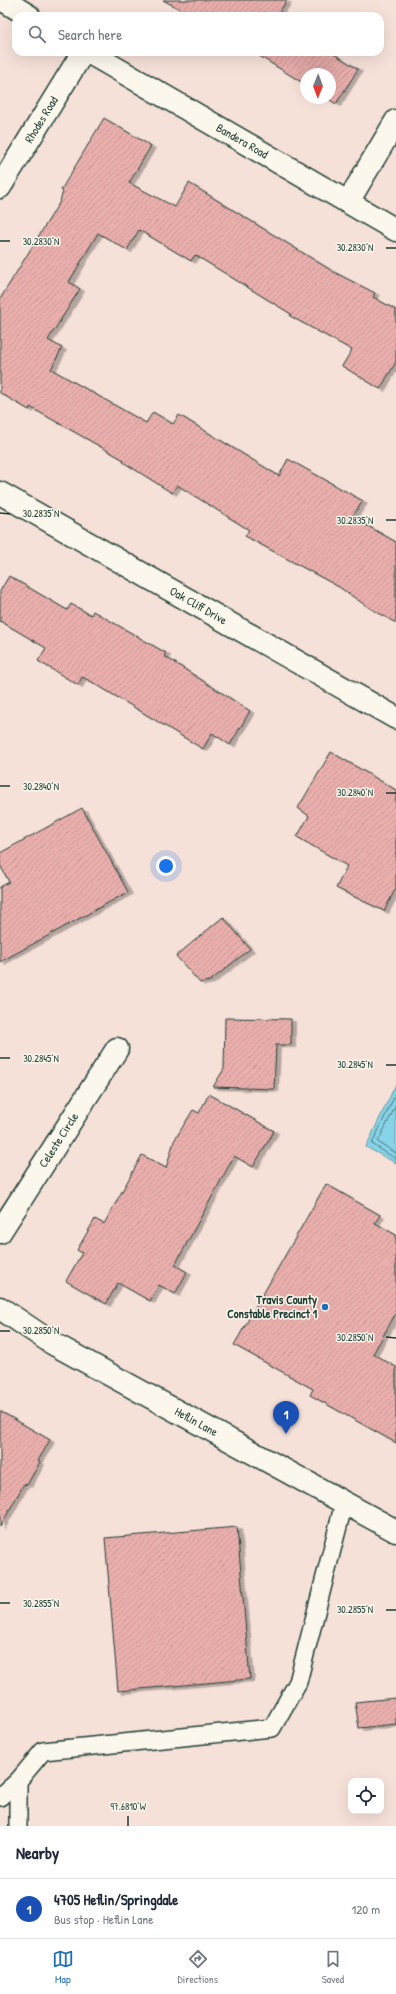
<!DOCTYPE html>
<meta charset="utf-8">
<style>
:root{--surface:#fff;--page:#f2f2f3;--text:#1f2937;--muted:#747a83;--line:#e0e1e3;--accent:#1f6fb2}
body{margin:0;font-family:"Patrick Hand",sans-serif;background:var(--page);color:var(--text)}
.controls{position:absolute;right:12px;bottom:12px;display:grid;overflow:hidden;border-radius:8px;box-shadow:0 4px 16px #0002}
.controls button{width:36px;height:36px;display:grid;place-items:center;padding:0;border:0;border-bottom:1px solid var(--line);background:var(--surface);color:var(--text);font:20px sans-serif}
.compass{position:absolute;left:300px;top:68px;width:36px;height:36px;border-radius:50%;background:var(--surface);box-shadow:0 4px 16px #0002;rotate:181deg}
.you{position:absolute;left:166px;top:866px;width:14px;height:14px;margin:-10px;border:3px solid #fff;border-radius:50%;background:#1a73e8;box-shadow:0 0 0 6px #1a73e833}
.badge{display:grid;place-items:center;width:26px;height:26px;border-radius:50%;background:var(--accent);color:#fff;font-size:13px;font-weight:700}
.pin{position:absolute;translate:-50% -33px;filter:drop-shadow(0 1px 2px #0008)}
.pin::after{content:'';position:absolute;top:21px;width:14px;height:12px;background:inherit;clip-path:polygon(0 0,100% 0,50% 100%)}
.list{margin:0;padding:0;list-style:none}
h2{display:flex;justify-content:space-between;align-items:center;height:52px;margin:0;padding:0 16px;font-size:17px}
h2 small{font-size:13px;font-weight:400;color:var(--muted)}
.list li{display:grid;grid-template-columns:26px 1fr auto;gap:12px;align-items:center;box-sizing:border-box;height:60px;padding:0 16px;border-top:1px solid var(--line)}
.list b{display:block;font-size:15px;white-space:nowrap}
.list p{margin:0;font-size:13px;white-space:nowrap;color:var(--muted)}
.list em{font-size:13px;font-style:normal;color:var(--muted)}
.icon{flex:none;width:22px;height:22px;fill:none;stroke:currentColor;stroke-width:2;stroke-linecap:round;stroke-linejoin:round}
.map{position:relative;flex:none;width:396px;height:1826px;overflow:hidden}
.search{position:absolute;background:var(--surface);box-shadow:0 4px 16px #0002;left:12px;right:12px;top:12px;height:44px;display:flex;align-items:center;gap:10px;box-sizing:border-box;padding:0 14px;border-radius:12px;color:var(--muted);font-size:15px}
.sheet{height:112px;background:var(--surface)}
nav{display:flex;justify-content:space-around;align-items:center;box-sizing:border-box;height:56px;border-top:1px solid var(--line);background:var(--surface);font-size:11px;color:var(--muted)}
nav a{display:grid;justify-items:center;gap:2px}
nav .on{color:var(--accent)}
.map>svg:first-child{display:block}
</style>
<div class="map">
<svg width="396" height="1826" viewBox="0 0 396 1826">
<defs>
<pattern id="building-hatch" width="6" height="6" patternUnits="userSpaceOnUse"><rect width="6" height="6" fill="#eaafad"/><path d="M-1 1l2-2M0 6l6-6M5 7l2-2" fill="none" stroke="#c89795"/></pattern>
<filter id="shadow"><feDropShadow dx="4.5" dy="2.5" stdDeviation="0" flood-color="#0004"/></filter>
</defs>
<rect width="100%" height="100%" fill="#f6e1d9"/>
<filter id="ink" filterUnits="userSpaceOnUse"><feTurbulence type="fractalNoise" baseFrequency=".025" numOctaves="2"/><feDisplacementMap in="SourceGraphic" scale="8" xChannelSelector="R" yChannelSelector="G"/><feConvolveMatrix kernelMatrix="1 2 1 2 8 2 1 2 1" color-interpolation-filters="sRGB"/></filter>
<g filter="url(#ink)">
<path fill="#88d3e9" stroke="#5e97a1" d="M396 1084V1163L366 1147Z"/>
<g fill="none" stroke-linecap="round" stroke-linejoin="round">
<g stroke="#49797c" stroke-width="1">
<path d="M396 1093 372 1144 396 1159"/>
<path d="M396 1105 378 1142 396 1153"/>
</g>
</g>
<g fill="url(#building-hatch)" stroke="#1f3d34" filter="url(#shadow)">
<path d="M163 0H287L277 16H193Z"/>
<path d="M253 52H331L358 69 336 104 327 98H330V74H306V85Z"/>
<path d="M104 118 151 146 129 183 175 207 189 183 334 272 375 293 373 297 396 310V362L380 389 342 366 352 350 290 316 291 314 195 255 191 261 139 230 127 250 98 233 69 282 80 289 48 340 62 348 51 369 146 423 153 412 173 424 179 415 279 476 288 459 363 501 352 517 396 542V623L368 607 339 587 245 536 249 530 177 485 172 493 123 462 124 460 30 407 29 410 0 393V299L59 203 63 192 61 190Z"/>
<path d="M9 576 67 610 71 604 91 615 93 611 166 653 164 656 250 711 230 745 212 733 203 749 92 682 82 677 78 685 38 661 46 648 0 621V591Z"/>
<path d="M331 752 396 790V888L384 911 336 888 347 866 297 837 309 816 298 808Z"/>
<path d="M82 808 128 892 0 962V887L9 882 0 865V853Z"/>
<path d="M223 917 250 949 210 981 200 983 176 956Z"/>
<path d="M225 1018 291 1019V1045H276L274 1089 213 1087 224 1069Z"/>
<path d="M209 1094 274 1131 253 1167 234 1156 175 1265 187 1272 175 1294 159 1285 150 1301 118 1283 106 1304 66 1281 82 1253 77 1250 95 1219 104 1224 142 1155 166 1168 174 1141 193 1110 199 1113Z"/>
<path d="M326 1184 380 1215 375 1223 396 1235V1313L373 1354 396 1367V1443L310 1395 313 1389 234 1345Z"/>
<path d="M0 1411 50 1440 38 1461 40 1462 27 1485 24 1484 0 1527Z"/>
<path d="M237 1527 250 1679 118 1691 105 1538Z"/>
<path d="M396 1698V1724L359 1728 355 1702Z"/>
</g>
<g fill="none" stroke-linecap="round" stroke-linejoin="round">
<defs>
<g id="service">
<path d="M0 1797 18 1781"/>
<path d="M18 1826V1781L43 1751 272 1728 298 1682 344 1503"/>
</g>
<g id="minor">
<path d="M3 0 29 16"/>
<path id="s1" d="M88 52 396 230"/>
<path id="s2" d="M0 187 83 52"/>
<path d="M348 202 396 121"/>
<path id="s3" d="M0 493 396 718"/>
<path id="s4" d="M0 1232 117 1049"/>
</g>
<g id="tertiary">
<path id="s5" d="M0 1308 52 1343 396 1531"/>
</g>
</defs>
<use href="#service" stroke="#1f3d34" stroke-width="20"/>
<use href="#minor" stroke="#1f3d34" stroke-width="25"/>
<use href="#tertiary" stroke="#1f3d34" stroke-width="25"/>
<use href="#service" stroke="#fbf7ec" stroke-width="17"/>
<use href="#minor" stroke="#fbf7ec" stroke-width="22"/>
<use href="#tertiary" stroke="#fbf7ec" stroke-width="22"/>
</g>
</g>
<path fill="none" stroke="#1f3d34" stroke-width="1.5" d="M0 241H10M386 248H396M0 513 10 514M386 520H396M0 786H10M386 793H396M0 1058H10M386 1065H396M0 1331H10M386 1337 396 1338M0 1603H10M386 1610H396M128 1826V1816"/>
<circle fill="#1f6fb2" stroke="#fbf7ec" stroke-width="1.5" cx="325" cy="1307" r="4"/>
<g text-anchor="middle" stroke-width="3" stroke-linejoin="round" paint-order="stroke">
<g font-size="12" fill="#1f3d34" stroke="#fbf7ec">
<text dy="4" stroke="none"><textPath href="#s2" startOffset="79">Rhodes Road</textPath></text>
<text dy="4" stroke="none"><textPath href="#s1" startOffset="178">Bandera Road</textPath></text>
<text dy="4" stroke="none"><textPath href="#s3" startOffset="228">Oak Cliff Drive</textPath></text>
<text dy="4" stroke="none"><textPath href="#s4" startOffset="109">Celeste Circle</textPath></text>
<text dy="4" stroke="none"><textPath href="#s5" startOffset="227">Heflin Lane</textPath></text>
</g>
<g font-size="12" font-weight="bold" fill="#1f3d34" stroke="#fbf7ec" text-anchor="end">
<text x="317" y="1304">Travis County<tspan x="317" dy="14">Constable Precinct 1</tspan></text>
</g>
</g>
<g font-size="10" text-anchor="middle" fill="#1f3d34" stroke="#fbf7ec" stroke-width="3" stroke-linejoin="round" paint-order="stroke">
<text x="41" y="245">30.2830°N</text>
<text x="355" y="251">30.2830°N</text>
<text x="41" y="517">30.2835°N</text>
<text x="355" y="524">30.2835°N</text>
<text x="41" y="790">30.2840°N</text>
<text x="355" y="796">30.2840°N</text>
<text x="41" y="1062">30.2845°N</text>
<text x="355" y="1068">30.2845°N</text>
<text x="41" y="1334">30.2850°N</text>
<text x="355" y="1341">30.2850°N</text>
<text x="41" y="1607">30.2855°N</text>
<text x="355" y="1613">30.2855°N</text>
<text x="128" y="1810">97.6810°W</text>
</g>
</svg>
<div class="controls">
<button><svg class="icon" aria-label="locate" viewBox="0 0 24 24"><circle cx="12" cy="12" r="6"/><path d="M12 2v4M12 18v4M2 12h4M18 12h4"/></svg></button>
</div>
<svg class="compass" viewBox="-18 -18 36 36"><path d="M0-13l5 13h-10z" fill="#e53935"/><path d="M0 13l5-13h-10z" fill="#747a83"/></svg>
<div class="you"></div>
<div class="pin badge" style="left:286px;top:1434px;background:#1a4fb4">1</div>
<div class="search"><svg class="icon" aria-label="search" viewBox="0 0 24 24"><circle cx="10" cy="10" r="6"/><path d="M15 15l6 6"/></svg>Search here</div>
</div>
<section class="sheet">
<h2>Nearby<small></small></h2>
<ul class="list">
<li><span class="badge" style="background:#1a4fb4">1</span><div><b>4705 Heflin/Springdale</b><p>Bus stop · Heflin Lane</p></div><em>120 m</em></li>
</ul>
</section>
<nav>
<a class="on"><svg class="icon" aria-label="map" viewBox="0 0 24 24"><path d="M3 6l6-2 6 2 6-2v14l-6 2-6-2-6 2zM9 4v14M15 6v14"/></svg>Map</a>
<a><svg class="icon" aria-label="directions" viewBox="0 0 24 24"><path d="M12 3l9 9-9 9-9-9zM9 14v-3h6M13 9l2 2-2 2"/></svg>Directions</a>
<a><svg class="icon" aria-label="saved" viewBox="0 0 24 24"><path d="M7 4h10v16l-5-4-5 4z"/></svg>Saved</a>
</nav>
